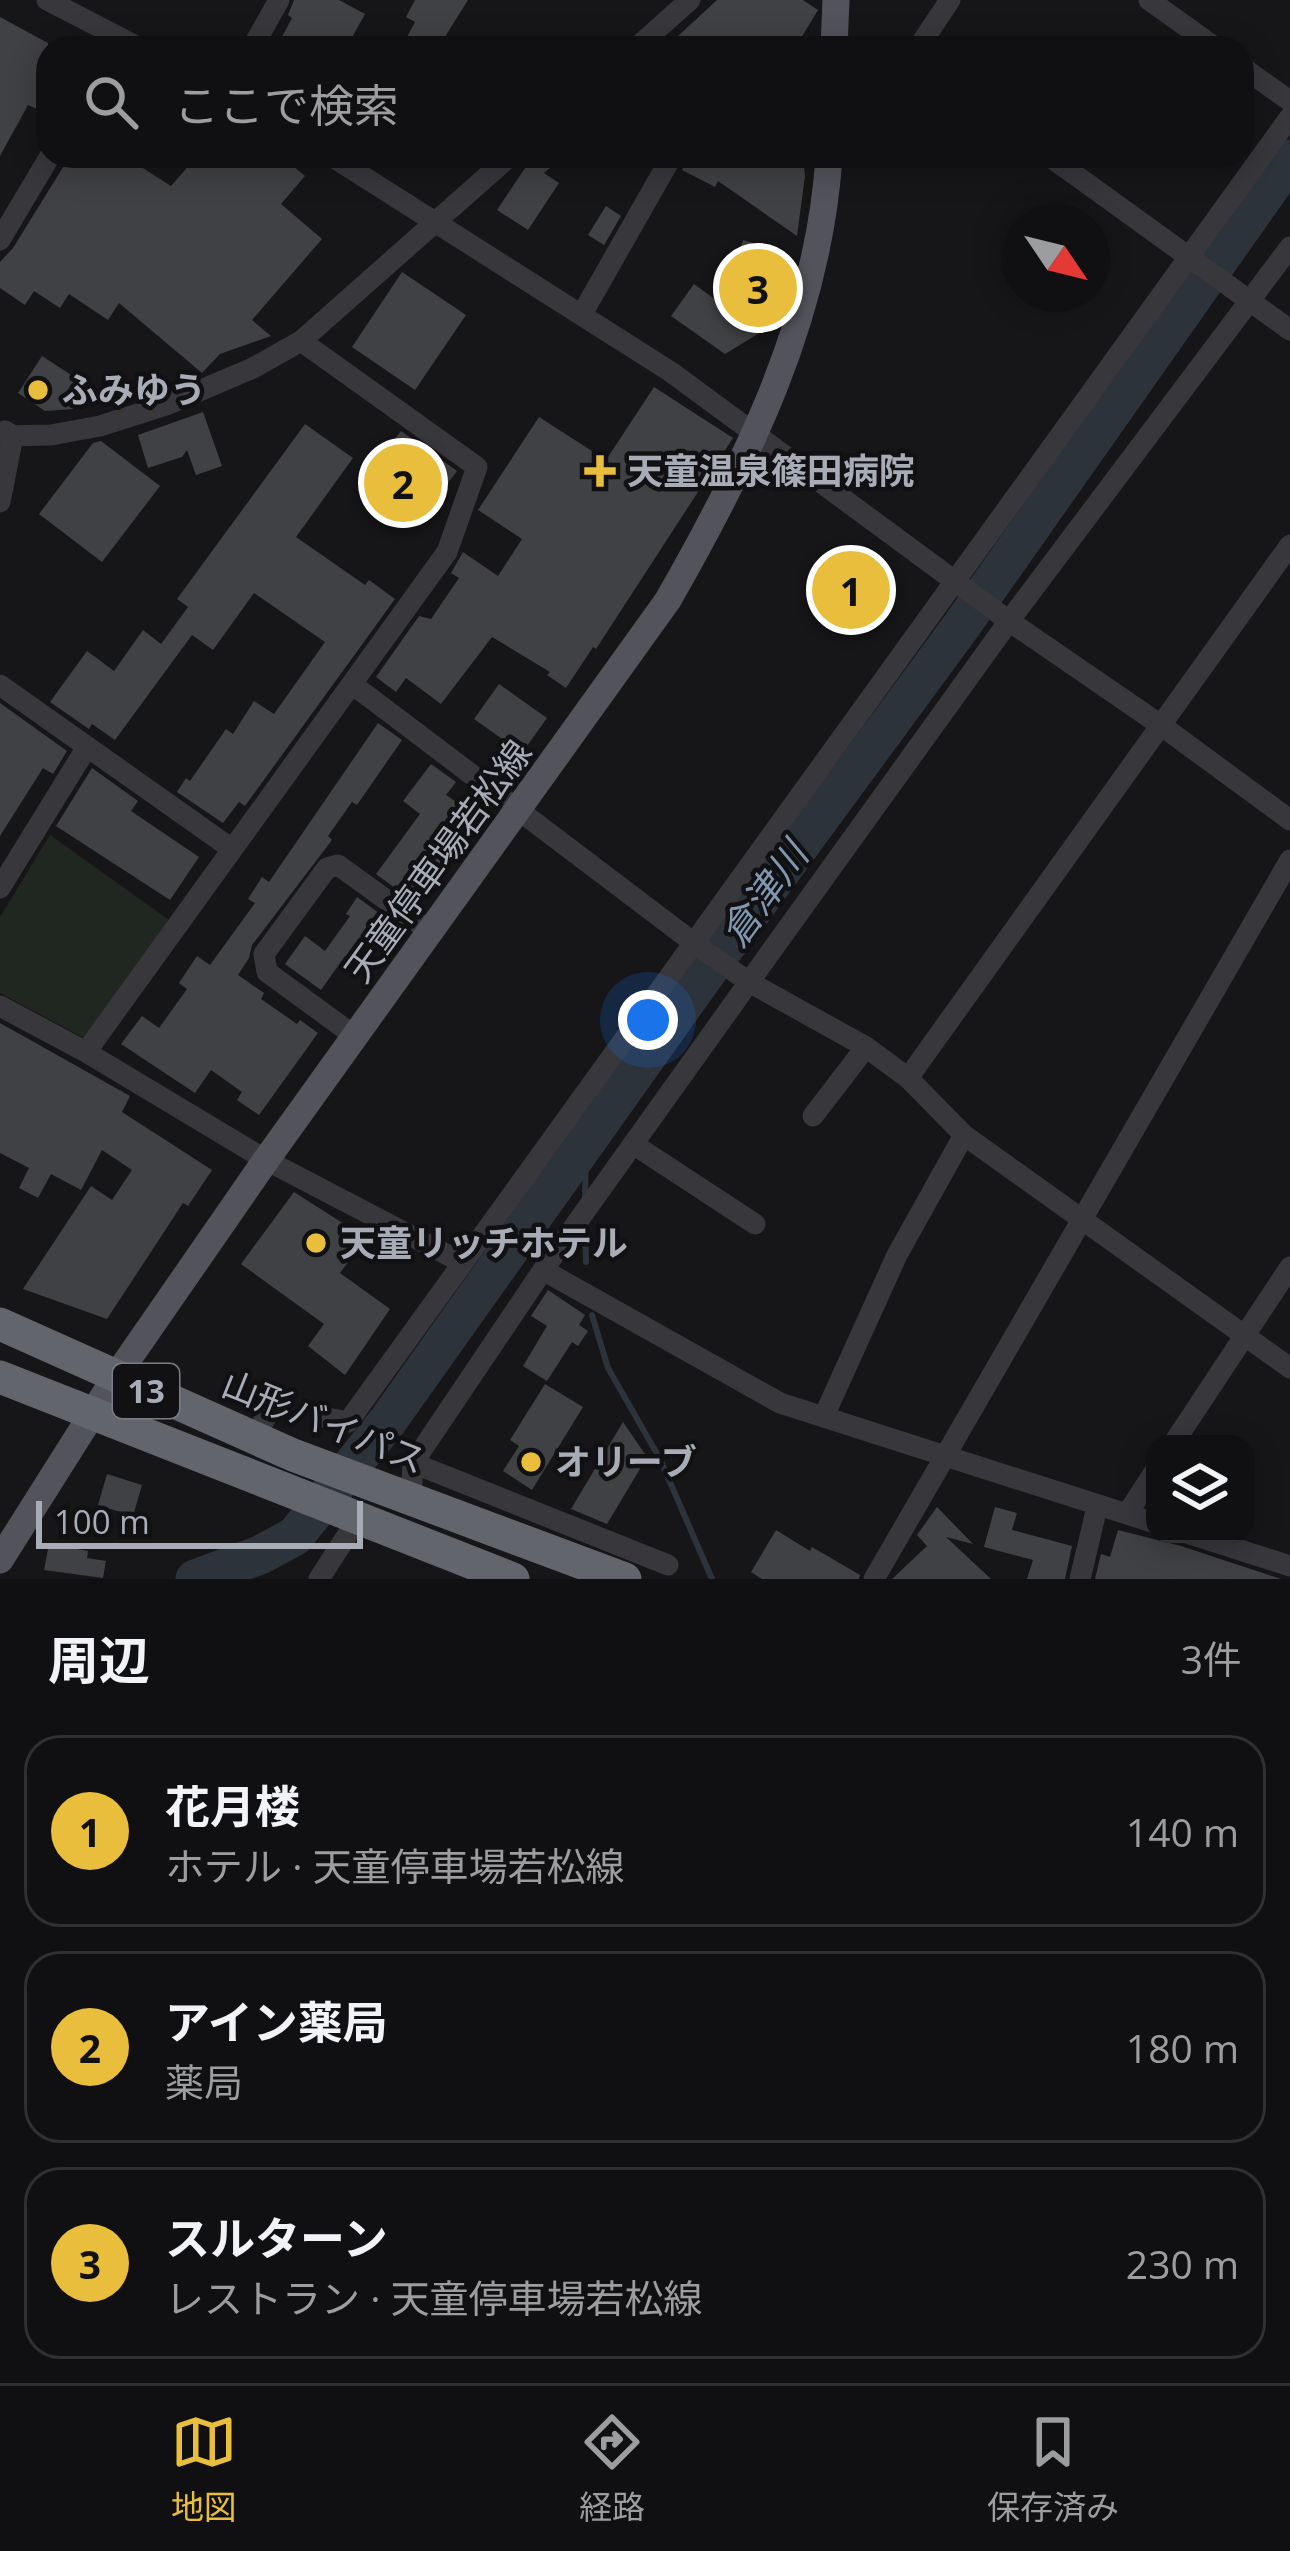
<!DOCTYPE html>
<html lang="ja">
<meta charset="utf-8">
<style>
:root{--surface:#101012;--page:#1e1e20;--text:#f1f3f6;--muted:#9c9d9f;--line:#303032;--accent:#e9be3c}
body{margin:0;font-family:"Open Sans","Noto Sans JP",sans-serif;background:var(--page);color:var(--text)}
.controls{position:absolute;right:36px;bottom:36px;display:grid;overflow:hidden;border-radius:24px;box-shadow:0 6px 30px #0003}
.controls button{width:108px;height:108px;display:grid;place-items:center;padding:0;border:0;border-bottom:3px solid var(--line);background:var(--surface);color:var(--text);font:60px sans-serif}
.compass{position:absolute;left:1002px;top:204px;width:108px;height:108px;border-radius:50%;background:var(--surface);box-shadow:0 6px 30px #0003;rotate:125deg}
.scale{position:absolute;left:36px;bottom:30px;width:327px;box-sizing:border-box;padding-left:12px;border:6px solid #a8acb7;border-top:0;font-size:33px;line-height:42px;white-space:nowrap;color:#a8acb7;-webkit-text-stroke:9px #111113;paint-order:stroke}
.you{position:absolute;left:648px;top:1020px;width:42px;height:42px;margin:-30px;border:9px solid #fff;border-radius:50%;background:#1a73e8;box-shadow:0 0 0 18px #1a73e833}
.badge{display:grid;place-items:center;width:78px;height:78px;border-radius:50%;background:var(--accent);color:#111;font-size:39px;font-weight:700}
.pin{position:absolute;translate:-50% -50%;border:6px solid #fff;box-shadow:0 3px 12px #0006}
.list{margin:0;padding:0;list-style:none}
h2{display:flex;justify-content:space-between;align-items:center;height:156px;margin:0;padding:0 48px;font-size:51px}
h2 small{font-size:39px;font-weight:400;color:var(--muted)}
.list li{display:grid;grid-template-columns:78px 1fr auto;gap:36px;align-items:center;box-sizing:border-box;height:192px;margin:0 24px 24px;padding:0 24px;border:3px solid var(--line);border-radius:36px}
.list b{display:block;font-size:45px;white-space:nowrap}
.list p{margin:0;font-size:39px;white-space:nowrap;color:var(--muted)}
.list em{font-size:39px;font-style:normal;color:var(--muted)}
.icon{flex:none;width:66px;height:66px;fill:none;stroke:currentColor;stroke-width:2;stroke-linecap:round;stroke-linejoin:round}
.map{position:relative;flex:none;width:1290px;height:1579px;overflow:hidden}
.search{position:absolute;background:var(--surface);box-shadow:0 6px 30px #0003;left:36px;right:36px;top:36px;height:132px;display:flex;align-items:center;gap:30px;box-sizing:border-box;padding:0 42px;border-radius:36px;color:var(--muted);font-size:45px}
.sheet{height:804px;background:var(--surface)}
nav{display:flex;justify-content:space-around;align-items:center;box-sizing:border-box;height:168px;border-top:3px solid var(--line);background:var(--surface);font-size:33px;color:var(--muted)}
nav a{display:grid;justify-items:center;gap:6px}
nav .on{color:var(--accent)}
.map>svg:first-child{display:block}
</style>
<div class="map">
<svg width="1290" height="1579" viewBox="0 0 1290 1579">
<rect width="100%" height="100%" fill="#161618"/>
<path fill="#202721" d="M50 835 169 920 84 1038 0 993V917Z"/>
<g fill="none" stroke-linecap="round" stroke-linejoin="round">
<g stroke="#2c333b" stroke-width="6">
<path d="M585 1199 586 1144"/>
<path d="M585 1224 586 1262"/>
<path d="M592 1315 608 1368 660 1459 712 1579"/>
</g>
<path stroke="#2c333b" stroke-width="39" d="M195 1579 260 1555 295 1536 387 1422 704 976 962 625 1290 159"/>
</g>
<g fill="#404144">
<path d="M294 0H339L365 14 346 48H276L292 18 288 15Z"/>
<path d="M415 0H468L438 48H401L415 22 406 17Z"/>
<path d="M717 0H803L818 10 795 48H751L736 39 732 48H665Z"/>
<path d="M0 17 48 43V105L37 109 28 105 0 156Z"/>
<path d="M70 156H124L171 186 197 156H281L305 176 281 204 322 239 252 320 271 336 220 354 202 373 119 303 108 320 69 294 60 308 34 291 25 305 0 288V262L13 248Z"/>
<path d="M533 156H564L544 173 559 183 528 230 497 210Z"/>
<path d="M687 156H803L805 176 797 236 718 181 715 187 682 170Z"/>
<path d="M606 206 621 216 604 245 588 235Z"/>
<path d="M743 240 777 250 754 327 761 332 725 354 671 316 694 284 716 300 729 259 737 261Z"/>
<path d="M402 272 466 315 415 390 352 347Z"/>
<path d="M42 356 88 386 73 409 45 411 18 393Z"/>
<path d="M654 387 733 438 596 649 593 647 566 688 547 675 550 672 492 637 441 704 406 678 396 692 376 677 419 616 431 619 459 578 451 573 463 552 498 576 522 539 478 510 539 417 606 460Z"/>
<path d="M203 412 222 466 196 475 187 450 182 457 148 468 138 435Z"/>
<path d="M305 424 353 458 296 537 365 585 369 580 395 599 245 806 239 802 223 823 177 792 186 778 190 781 226 729 233 734 254 701 274 714 325 642 254 593 213 650 192 635 115 740 92 724 89 729 50 702 87 651 114 671 143 630 161 644 188 607 177 599Z"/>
<path d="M401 431 457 471 443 490 387 449Z"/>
<path d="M101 441 160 486 102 562 39 514 93 443Z"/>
<path d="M499 684 547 718 522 753 474 719Z"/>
<path d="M0 703 67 751 53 774 43 768 0 836Z"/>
<path d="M378 723 402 740 357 805 352 802 328 836 332 840 252 945 249 958 238 975 264 993 261 999 297 1024 300 1020 318 1033 259 1115 237 1100 242 1092 211 1070 195 1093 121 1044 142 1016 159 1028 187 989 179 983 197 956 210 965 255 903 248 899 262 877 269 882Z"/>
<path d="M431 764 456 782 446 795 477 816 414 902 376 874 420 814 403 801Z"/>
<path d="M92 768 138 801 131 811 199 857 170 900 56 826Z"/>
<path d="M357 897 387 919 372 939 378 944 362 968 345 956 321 990 285 964 305 936 325 951 350 916 346 914Z"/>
<path d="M0 1023 130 1096 122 1112 212 1170 188 1206 183 1203 107 1319 23 1289 91 1186 112 1200 132 1170 102 1150 81 1190 51 1174 38 1198 19 1188 29 1168 0 1153Z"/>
<path d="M294 1192 366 1238 340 1273 390 1309 345 1375 308 1346 324 1324 241 1264Z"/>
<path d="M548 1290 585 1315 579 1325 588 1331 578 1346 572 1342 547 1381 523 1366 547 1326 531 1316Z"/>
<path d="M545 1384 583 1407 532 1490 503 1471 519 1446 510 1440Z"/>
<path d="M623 1422 647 1457 607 1524 571 1509Z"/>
<path d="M107 1474 142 1485 133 1516 98 1505Z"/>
<path d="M937 1507 973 1544 946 1537 991 1579H892L927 1546 917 1535Z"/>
<path d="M995 1507 1017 1513 1012 1530 1072 1546 1065 1579H1027L1033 1560 984 1547Z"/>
<path d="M776 1530 810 1551 812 1547 860 1575 859 1579H762L751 1572Z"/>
<path d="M1118 1530 1181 1546 1281 1579H1095L1101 1554 1110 1557Z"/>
<path d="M49 1544 88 1551 87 1558 106 1561 103 1578 44 1570Z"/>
</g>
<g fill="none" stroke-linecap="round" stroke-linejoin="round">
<g stroke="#37373c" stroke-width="21">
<path d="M47 0 140 48"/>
<path d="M1149 0 1216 48"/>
<path d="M252 48 279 0"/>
<path d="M636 48 690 0"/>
<path d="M918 48 950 0"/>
<path d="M1242 67 1290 101"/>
<path d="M331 156 671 372 1009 621 1162 726 1290 820"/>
<path d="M1049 156 1290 330"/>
<path d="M0 240 50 156"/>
<path d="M582 314 672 156"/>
<path d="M0 436 51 435 100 426 166 405 253 368 301 341 510 156"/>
<path d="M0 502 13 436 5 431"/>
<path d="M352 684 702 949 749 982 866 1047 908 1078 964 1135 1290 1368"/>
<path d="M0 685 232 849"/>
<path d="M0 888 87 747"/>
<path d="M0 1006 86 1052 266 1160 461 1262"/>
<path d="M356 1037 267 972 264 954 327 868 338 865 432 933"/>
<path d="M86 1052 447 552 477 467 301 341"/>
<path d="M908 1078 1290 545"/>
<path d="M813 1116 866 1047"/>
<path d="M633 1144 755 1224"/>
<path d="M543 1270 780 1403 1155 1523"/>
<path d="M824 1416 897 1255 964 1135"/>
<path d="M322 1417 348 1422 1290 117"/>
<path d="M254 1439 273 1404"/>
<path d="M1173 1444 1290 1267"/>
<path d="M413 1463 668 1565"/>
<path d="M411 1499 413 1463 543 1270 749 982 1009 621 1290 247"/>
<path d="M1127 1514 1155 1471"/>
<path d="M1190 1534 1290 1566"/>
<path d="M319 1579 357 1520"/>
<path d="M874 1579 1290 860"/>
<path d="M1080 1579 1097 1507"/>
</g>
<g stroke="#53545b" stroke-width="27">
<path d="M834 48 836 0"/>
<path d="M0 1560 115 1378 266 1160 668 600C747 462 819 317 829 156"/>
</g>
<g stroke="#63656d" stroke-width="33">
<path d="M0 1324 293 1455 625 1579"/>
<path d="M0 1377 513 1579"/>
</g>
</g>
<g fill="#e9be3c" stroke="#111113" stroke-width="4.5">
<circle cx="38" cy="390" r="12"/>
<path d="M594 453h12v12h12v12h-12v12h-12v-12h-12v-12h12z"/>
<circle cx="316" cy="1243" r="12"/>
<circle cx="531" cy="1462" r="12"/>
</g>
<g text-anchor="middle" stroke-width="9" stroke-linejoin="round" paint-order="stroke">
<rect fill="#111113" stroke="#7b7e86" stroke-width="3" x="113" y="1364" width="66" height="54" rx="9"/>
<g font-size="33" font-weight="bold" fill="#a8acb7">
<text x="146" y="1403">13</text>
</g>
<g font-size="36" font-weight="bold" fill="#a8acb7" stroke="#111113" text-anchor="start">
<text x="62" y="403">ふみゆう</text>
<text x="627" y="484">天童温泉篠田病院</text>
<text x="340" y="1256">天童リッチホテル</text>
<text x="555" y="1475">オリーブ</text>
</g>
<g font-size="36" fill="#a8acb7" stroke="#111113">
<text transform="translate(438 861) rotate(-54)" y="13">天童停車場若松線</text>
<text transform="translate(324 1422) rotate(22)" y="13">山形バイパス</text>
</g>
<g font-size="39" font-style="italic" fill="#8196b0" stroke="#111113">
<text transform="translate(764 894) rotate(-54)" y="14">倉津川</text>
</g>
</g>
</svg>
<div class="controls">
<button><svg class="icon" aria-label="layers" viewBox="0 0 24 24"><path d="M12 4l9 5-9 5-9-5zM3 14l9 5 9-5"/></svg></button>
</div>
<svg class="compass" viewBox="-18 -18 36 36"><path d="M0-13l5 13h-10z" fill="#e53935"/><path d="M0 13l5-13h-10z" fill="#9c9d9f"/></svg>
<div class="scale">100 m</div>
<div class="you"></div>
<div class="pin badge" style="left:851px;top:590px">1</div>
<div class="pin badge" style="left:403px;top:483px">2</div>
<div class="pin badge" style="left:758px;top:288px">3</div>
<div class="search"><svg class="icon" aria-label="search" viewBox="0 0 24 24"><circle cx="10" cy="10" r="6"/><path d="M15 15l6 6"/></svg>ここで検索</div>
</div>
<section class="sheet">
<h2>周辺<small>3件</small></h2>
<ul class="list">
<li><span class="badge">1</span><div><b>花月楼</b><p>ホテル · 天童停車場若松線</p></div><em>140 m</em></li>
<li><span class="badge">2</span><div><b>アイン薬局</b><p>薬局</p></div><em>180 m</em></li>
<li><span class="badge">3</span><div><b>スルターン</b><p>レストラン · 天童停車場若松線</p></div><em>230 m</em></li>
</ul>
</section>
<nav>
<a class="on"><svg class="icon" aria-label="map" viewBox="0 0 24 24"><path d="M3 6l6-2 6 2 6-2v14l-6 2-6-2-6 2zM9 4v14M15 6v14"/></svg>地図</a>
<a><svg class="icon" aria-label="directions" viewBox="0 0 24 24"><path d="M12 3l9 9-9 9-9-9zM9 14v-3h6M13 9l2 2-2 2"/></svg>経路</a>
<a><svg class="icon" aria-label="saved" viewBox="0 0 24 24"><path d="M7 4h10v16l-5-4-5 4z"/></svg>保存済み</a>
</nav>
